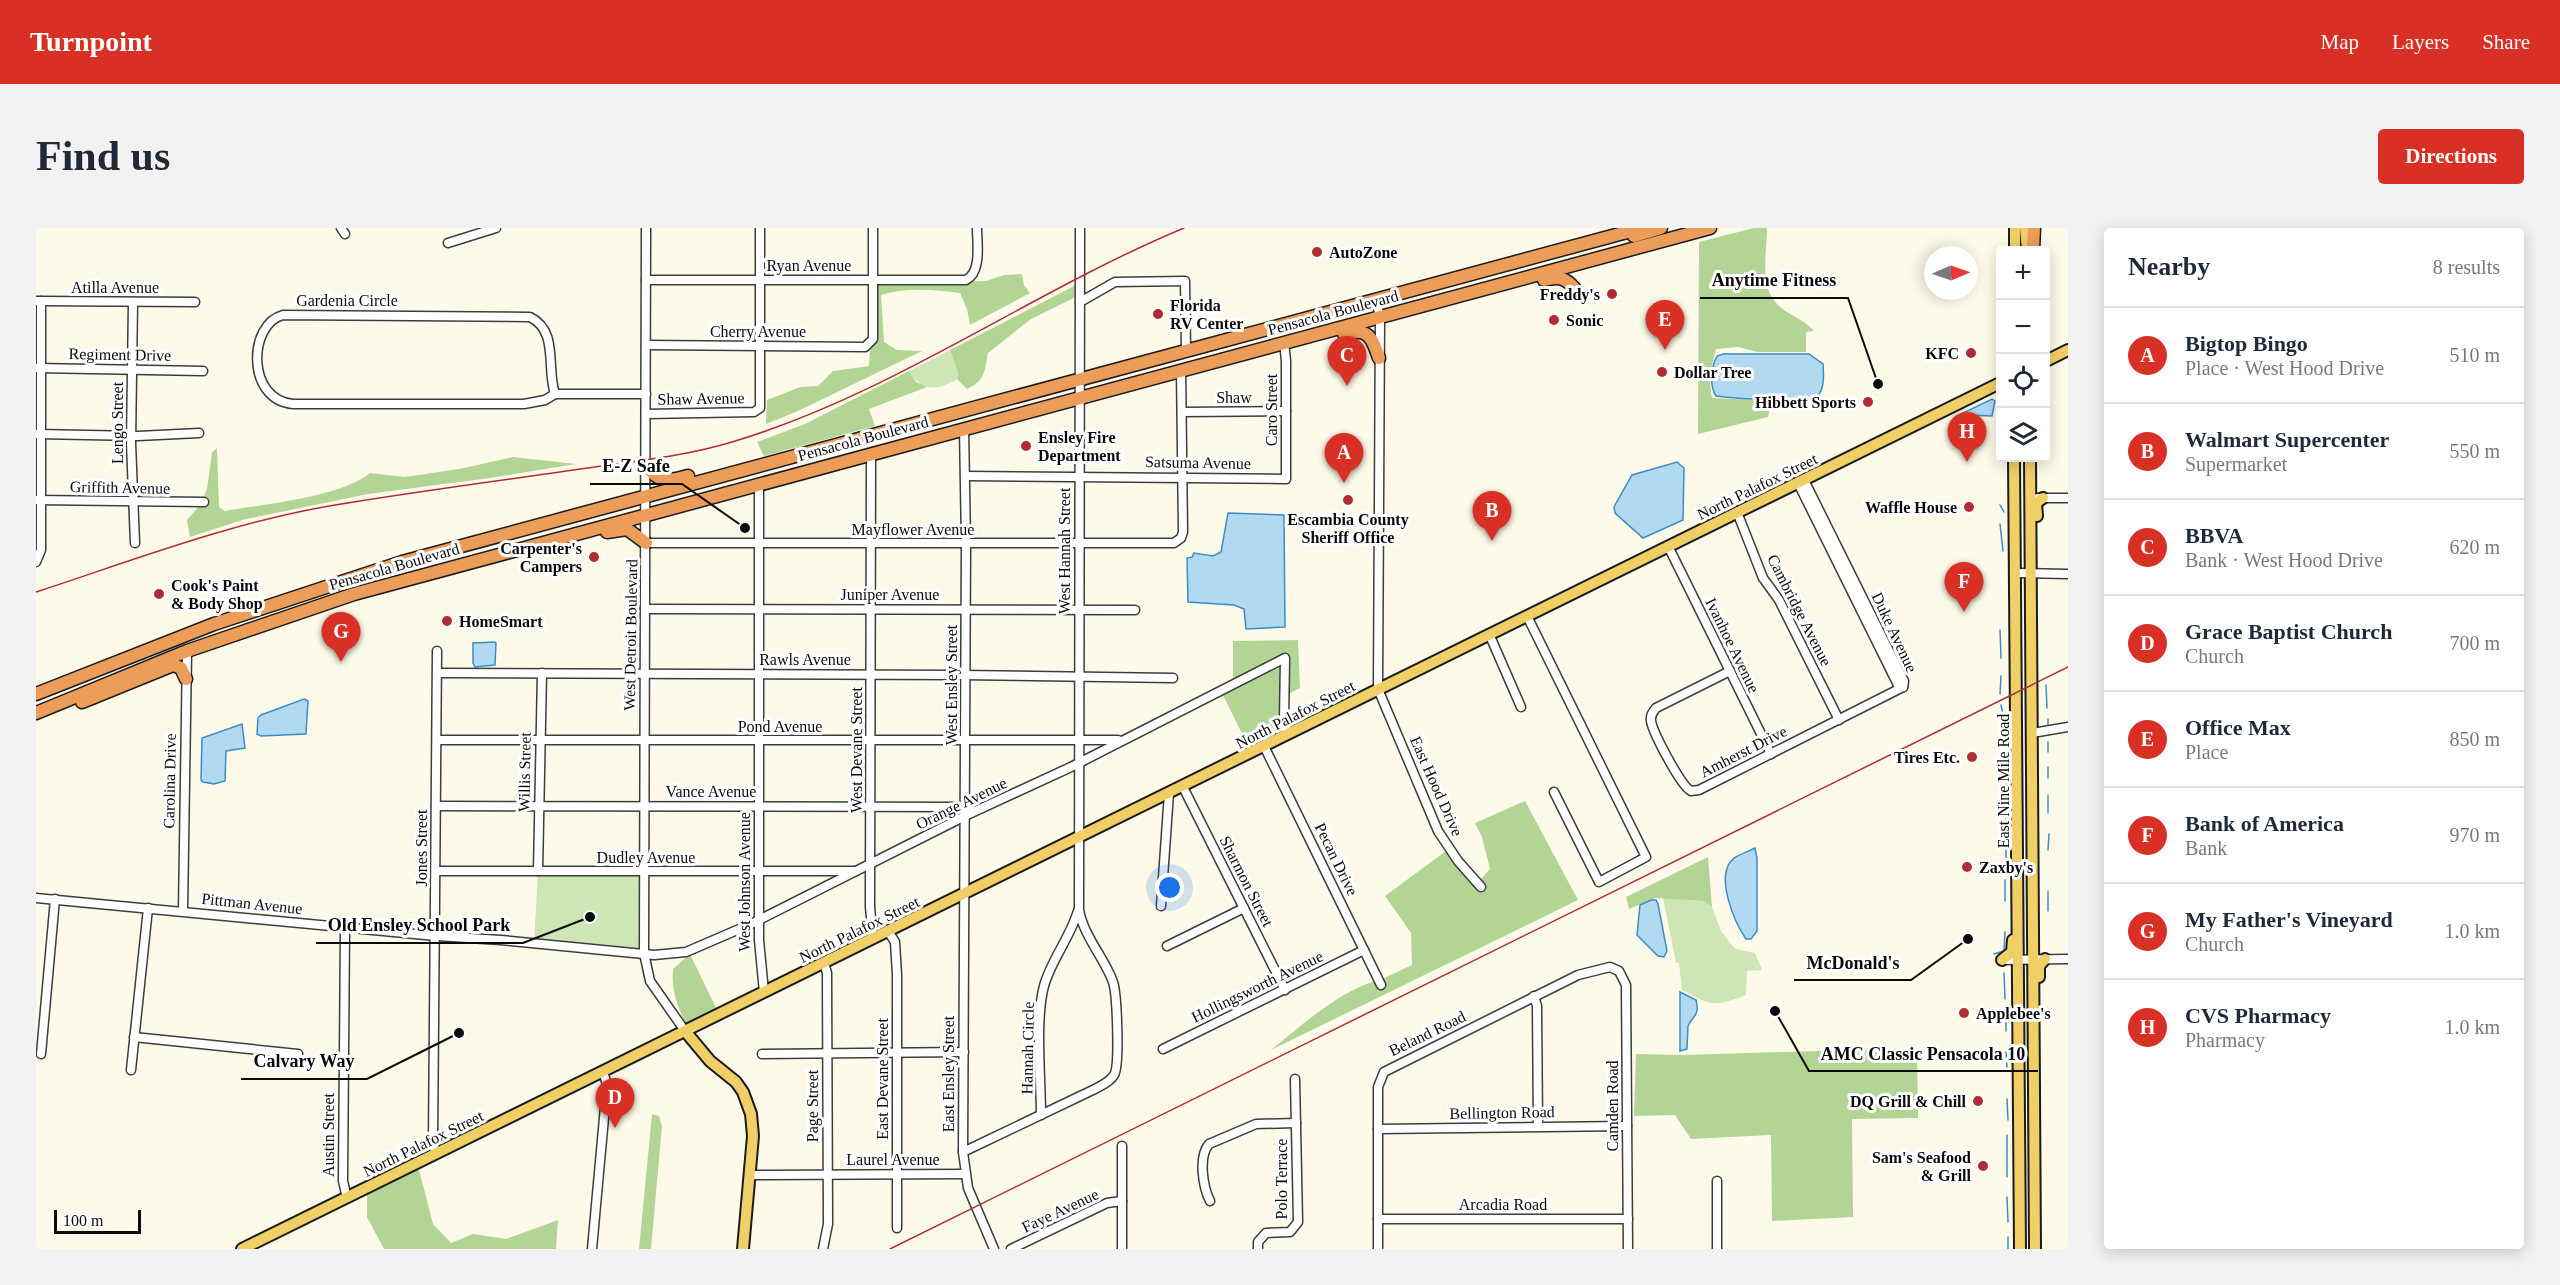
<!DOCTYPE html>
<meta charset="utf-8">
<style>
:root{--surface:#fff;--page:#f2f2f3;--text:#1f2937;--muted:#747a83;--line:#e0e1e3;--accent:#d93025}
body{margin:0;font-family:Georgia,serif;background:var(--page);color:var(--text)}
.controls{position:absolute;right:18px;top:18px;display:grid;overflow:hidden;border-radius:6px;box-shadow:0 3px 15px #0003}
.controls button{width:54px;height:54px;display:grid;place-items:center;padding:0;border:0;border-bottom:2px solid var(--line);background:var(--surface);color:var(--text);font:30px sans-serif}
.compass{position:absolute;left:1888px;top:18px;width:54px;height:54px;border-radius:50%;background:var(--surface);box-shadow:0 3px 15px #0003;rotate:88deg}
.scale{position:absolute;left:18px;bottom:15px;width:87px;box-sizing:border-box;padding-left:6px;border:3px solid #0a0a0a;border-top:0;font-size:16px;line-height:21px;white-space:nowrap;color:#0a0a0a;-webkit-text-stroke:4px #fff;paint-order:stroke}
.you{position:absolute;left:1134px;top:660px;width:21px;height:21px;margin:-15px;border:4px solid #fff;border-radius:50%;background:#1a73e8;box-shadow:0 0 0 9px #1a73e833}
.badge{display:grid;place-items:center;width:39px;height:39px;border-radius:50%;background:var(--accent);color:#fff;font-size:20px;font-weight:700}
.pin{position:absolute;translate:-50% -50px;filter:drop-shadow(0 2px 3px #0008)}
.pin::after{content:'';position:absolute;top:32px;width:21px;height:18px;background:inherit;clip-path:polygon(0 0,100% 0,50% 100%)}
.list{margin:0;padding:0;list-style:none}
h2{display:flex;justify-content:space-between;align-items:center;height:78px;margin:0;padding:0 24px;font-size:26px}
h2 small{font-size:20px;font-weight:400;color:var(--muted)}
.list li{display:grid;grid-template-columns:39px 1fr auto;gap:18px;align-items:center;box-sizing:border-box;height:96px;padding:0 24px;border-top:2px solid var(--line)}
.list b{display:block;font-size:22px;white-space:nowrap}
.list p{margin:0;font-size:20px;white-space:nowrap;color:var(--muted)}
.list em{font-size:20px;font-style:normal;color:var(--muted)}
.icon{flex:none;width:33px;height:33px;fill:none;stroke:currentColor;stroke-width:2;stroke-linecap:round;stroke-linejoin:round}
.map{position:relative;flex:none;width:2032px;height:1021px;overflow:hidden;border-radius:6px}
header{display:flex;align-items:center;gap:36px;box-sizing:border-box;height:84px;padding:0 30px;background:var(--accent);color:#fff}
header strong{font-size:28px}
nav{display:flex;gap:33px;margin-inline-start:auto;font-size:21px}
.intro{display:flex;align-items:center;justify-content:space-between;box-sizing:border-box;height:144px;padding:0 36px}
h1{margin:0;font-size:42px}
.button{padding:15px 27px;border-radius:6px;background:var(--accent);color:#fff;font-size:21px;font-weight:700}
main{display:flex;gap:36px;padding:0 36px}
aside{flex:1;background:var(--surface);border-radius:6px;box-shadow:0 3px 15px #0003}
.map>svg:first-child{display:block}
</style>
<header>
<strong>Turnpoint</strong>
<nav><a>Map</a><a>Layers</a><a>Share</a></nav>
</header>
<div class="intro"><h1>Find us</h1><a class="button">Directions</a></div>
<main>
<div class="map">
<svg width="2032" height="1021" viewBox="0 0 2032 1021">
<rect width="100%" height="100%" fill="#fefae9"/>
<g fill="#cee5b6">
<path d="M914 122 922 145 921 151C902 163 885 164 873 143Z"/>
<path d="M502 643 608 644V725L498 715Z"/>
<path d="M1627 670 1668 673 1676 679 1685 703 1699 721 1719 725 1726 742 1711 743 1710 767C1676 780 1675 777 1646 762L1643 735H1640Z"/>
</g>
<g fill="#b2d596">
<path d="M1718 0H1731C1731 24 1723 58 1741 76 1751 87 1765 89 1778 103L1770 104V124H1721L1702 119 1680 121C1675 141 1672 149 1676 170L1720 172 1735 176 1732 189 1662 206 1663 14Z"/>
<path d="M986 46 988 57 994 65 934 97 931 81 924 65C898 62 870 59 845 67L848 114 861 122 886 123 762 183 730 196 731 172 764 159 782 158 797 143 833 138 834 120 839 114 840 55 950 53 968 47Z"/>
<path d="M1040 57V69L995 91 952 125C948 144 950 152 931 161L921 151 922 145 914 122Z"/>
<path d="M873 143 880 154 891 159 833 181 839 198 728 228 721 214 769 196Z"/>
<path d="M181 220 183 279 189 283C228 276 305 269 334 245L369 249 423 241 477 229 540 236 454 250 332 266 206 292 154 309 151 292 164 277H171V272L167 271 171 261 176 224Z"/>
<path d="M1262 412 1264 460 1251 467V427L1242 428 1197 452V413Z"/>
<path d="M1245 433 1244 493 1247 505 1214 522 1186 465Z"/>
<path d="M1489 573 1542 672 1235 822C1266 797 1301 765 1339 753L1343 761 1349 759 1346 751 1376 737 1375 705 1349 668 1410 623 1445 663 1449 659 1441 651 1444 652 1454 641 1446 609 1439 595Z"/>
<path d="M1672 629 1676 679 1668 673 1619 670 1593 681 1590 669Z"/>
<path d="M654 726 682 784 651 799C642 779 635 764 637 741Z"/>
<path d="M1881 820 1882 890 1816 891 1817 989 1736 993 1735 907 1655 911 1639 887 1598 888 1600 826 1648 827Z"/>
<path d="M616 886 623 888 626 898 615 1021H603Z"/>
<path d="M382 938 397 996 415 1015 437 1006 470 1011 522 992 520 1021H348L331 989V963Z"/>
</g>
<g fill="#b1d9f2" stroke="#3d8dc4" stroke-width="1.5">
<path d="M1687 126H1773L1787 136C1788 148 1789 166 1777 171 1747 172 1710 172 1680 168 1673 157 1675 139 1681 128Z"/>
<path d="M1956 171 1959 173 1956 188 1928 187 1927 185Z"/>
<path d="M1641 234 1648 240 1647 292 1607 310 1579 285 1578 279 1596 247Z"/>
<path d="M1192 285 1248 287 1249 399 1210 401 1208 381 1198 377 1152 374 1151 330 1156 329 1158 325 1177 328 1185 324Z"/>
<path d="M458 414 460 415 459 437 439 439 437 435V415Z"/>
<path d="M268 471 272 473 270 506 225 508 221 506 222 490 225 487Z"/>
<path d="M206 496 209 520 190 523 189 553 178 556 167 554 165 552 166 510Z"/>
<path d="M1719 620 1721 630V703L1715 711H1710C1699 695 1678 648 1697 631 1703 626 1712 624 1719 620Z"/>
<path d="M1615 672H1620L1622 676 1631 723 1628 729 1622 728 1601 707 1604 677Z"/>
<path d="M1644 764 1660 772C1664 788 1657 787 1652 798L1651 821 1644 823Z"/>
</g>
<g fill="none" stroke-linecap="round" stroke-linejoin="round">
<g stroke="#3d8dc4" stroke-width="1.5">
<path d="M1961 65 1962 22"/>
<path d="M1961 87 1962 122"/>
<path d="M2010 213V183"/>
<path d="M1964 277 1968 284"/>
<path d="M1964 296 1967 323"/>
<path d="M1964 402 1965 430"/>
<path d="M2010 457 2011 480"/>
<path d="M1964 466 1965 448"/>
<path d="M1965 477 1969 496"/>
<path d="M2012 491V497"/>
<path d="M2012 524V514"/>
<path d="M2012 550V539"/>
<path d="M1970 553V597"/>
<path d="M2012 585V567"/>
<path d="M2012 622 2013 606"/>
<path d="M1970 631V621"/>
<path d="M2012 663V683"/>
<path d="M1969 673V652"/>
<path d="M1958 726 1968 723 1969 704"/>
<path d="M1968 745 1969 771"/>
<path d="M1970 782V803"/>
<path d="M1970 824 1971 839"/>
<path d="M1971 871 1972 892"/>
<path d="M1971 949V907"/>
<path d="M1971 969 1972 994"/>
<path d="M1972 1009V1021"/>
</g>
<defs>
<g id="minor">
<path d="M305 0 309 6"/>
<path d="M610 0 608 725 614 753 649 803"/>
<path d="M412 15 460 0"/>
<path d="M610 52H930C946 44 941 15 941 0"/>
<path d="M1339 71 1344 88 1342 461 1402 603 1422 633 1445 659"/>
<path d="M0 73 159 74"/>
<path d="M97 74 95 215 99 315"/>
<path d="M1044 74 1079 54 1149 53 1150 123"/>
<path d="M247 87 494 89C523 103 510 140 519 166L509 172 488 176H257C210 172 212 96 247 87Z"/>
<path d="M610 117 829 119 837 111V0"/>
<path d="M0 140 167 143"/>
<path d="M519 166H610"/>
<path d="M1146 184 1250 183"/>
<path d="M610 186 718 184 724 180V0"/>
<path d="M928 200 930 315 927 924 932 960 958 1021"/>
<path d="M0 206 102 208 163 205"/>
<path d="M835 225 834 679 837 711"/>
<path d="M930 248 1250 251V133L1248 114"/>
<path d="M1768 252 1868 453 1867 459"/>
<path d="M723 255V712L728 764"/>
<path d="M1762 255 1862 457 1867 459"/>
<path d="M2002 270H2032"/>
<path d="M0 272 168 274"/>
<path d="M1701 284 1727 350 1743 372 1803 492"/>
<path d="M610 315H1138L1145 310 1147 304 1145 142"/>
<path d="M1633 320 1735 526"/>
<path d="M0 334 5 322V73"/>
<path d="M1980 345 2032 346"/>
<path d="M609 381 1099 382"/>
<path d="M1492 390 1610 629 1563 654 1518 564"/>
<path d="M1454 408 1485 479"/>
<path d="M1694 443 1620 480C1617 484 1614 487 1615 493 1617 505 1645 558 1655 563L1663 562 1867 459"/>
<path d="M402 445 925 447 1137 450"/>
<path d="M1996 505 2032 499"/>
<path d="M401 512H1082"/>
<path d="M1228 518 1345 757"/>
<path d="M1147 559 1249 762"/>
<path d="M400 578 934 579"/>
<path d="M400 643H820"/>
<path d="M502 643 506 445"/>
<path d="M0 670 400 708 465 712 618 727 650 724 715 696 933 586 1035 539 1249 430 1248 493 1251 506"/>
<path d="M1125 678 1133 565"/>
<path d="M147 683 151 423"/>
<path d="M309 699 307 953 311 970"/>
<path d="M852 703 859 714 861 747V1000"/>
<path d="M1131 718 1208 680"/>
<path d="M1966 732 2032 731"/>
<path d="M1498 768 1501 778 1502 898"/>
<path d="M98 809 262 826"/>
<path d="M1127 821 1328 722"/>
<path d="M5 826 19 671"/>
<path d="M726 826 928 824"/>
<path d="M95 842 112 680"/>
<path d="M1005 887C1005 851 999 791 1008 758 1015 732 1034 710 1042 683"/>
<path d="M1342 901 1591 898"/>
<path d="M1086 918V1021"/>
<path d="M927 924 1059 861C1066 857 1074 854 1078 847 1084 838 1081 766 1077 754 1068 729 1048 709 1043 682L1044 0"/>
<path d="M400 926 397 916 401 423"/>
<path d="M713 947 929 946"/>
<path d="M1681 953V1021"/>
<path d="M1174 973C1167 959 1162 929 1173 916L1220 896 1260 895"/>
<path d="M1342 991H1592"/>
<path d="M556 1021 571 857 567 843"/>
<path d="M787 1021 792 996 791 745 788 735"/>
<path d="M975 1021 1071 975 1086 973"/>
<path d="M1222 1021V1014L1230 1005 1254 1004 1262 994 1259 851"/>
<path d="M1342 1021V859L1348 844 1542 747 1574 739 1583 743 1590 757 1592 1021"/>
</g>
<g id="major">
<path d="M1979 0V22"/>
<path d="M1989 0 1991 22"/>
<path d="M2010 133 2032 122"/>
<path d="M1978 230 1984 1021"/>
<path d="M1994 230 1999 1021"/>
<path d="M2001 288 2000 275 2007 270"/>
<path d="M1966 732 1976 724 1977 712"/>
<path d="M2003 749V738L2009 731"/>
<path d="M649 803 674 833 700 854 707 864 715 886 717 908 707 1021"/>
<path d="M206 1021 1964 155"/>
</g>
<g id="highway">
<path d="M1598 8 1625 0"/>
<path d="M1997 22 1998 0"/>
<path d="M1508 52C1522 48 1529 49 1539 61"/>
<path d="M1308 106C1332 99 1336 109 1343 130"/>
<path d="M610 237C622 255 632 254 652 248"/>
<path d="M571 304 591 301 610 315"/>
<path d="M0 466 178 396 366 334 1606 0"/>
<path d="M46 474 137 437 145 440 150 451"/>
<path d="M0 485 151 423 318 366 1674 0"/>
</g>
</defs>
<use href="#minor" stroke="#3d3d3d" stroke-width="11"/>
<use href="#major" stroke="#1b1b1b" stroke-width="14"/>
<use href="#highway" stroke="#1b1b1b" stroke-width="15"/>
<use href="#minor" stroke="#fff" stroke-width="8"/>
<use href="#major" stroke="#f0cf67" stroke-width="10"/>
<use href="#highway" stroke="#eb9d59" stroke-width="12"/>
<g stroke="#b02c32" stroke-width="1.5">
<path d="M0 364C98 332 197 294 299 277 383 263 468 252 552 240 600 233 650 228 696 214 857 166 994 64 1148 0"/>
<path d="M854 1021 2032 439"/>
</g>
</g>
<g fill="#b02c32" stroke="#fff" stroke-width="2">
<circle cx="1281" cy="24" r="6"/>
<circle cx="1576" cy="66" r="6"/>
<circle cx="1122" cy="86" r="6"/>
<circle cx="1518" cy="92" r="6"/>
<circle cx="1935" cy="125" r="6"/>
<circle cx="1626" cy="144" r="6"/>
<circle cx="1832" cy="174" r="6"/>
<circle cx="990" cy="218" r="6"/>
<circle cx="1312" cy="272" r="6"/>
<circle cx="1933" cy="279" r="6"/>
<circle cx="558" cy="329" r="6"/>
<circle cx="123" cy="366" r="6"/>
<circle cx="411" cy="393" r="6"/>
<circle cx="1936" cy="529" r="6"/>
<circle cx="1931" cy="639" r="6"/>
<circle cx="1928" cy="785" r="6"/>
<circle cx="1942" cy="873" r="6"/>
<circle cx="1947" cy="938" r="6"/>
</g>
<g text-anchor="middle" stroke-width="6" stroke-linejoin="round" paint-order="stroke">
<g font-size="16" font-weight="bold" fill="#0a0a0a" stroke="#fff" text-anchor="start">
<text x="1293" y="30">AutoZone</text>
<text x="1564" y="72" text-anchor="end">Freddy's</text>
<text x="1134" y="83">Florida<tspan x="1134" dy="18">RV Center</tspan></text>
<text x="1530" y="98">Sonic</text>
<text x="1923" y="131" text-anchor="end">KFC</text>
<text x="1638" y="150">Dollar Tree</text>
<text x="1820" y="180" text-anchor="end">Hibbett Sports</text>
<text x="1002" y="215">Ensley Fire<tspan x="1002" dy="18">Department</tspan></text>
<text x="1921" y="285" text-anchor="end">Waffle House</text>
<text x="1312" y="297" text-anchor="middle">Escambia County<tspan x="1312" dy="18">Sheriff Office</tspan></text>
<text x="546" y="326" text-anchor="end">Carpenter's<tspan x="546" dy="18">Campers</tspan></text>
<text x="135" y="363">Cook's Paint<tspan x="135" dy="18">&amp; Body Shop</tspan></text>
<text x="423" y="399">HomeSmart</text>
<text x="1924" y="535" text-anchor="end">Tires Etc.</text>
<text x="1943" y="645">Zaxby's</text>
<text x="1940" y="791">Applebee's</text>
<text x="1930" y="879" text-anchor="end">DQ Grill &amp; Chill</text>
<text x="1935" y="935" text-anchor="end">Sam's Seafood<tspan x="1935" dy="18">&amp; Grill</tspan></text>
</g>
<g font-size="16" fill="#0a0a0a" stroke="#fff">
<text x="773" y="43">Ryan Avenue</text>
<text x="79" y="65">Atilla Avenue</text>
<text x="311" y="78">Gardenia Circle</text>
<text transform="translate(1297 84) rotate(-15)" y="6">Pensacola Boulevard</text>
<text x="722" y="109">Cherry Avenue</text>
<text transform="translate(84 126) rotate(1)" y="6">Regiment Drive</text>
<text x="1198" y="175">Shaw</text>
<text transform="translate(665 170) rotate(-1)" y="6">Shaw Avenue</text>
<text transform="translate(1235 182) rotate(-90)" y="6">Caro Street</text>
<text transform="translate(81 195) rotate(-90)" y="6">Lengo Street</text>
<text transform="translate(827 210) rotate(-15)" y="6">Pensacola Boulevard</text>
<text transform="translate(1162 234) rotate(1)" y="6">Satsuma Avenue</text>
<text transform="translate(1721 258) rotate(-26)" y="6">North Palafox Street</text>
<text transform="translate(84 259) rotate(1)" y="6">Griffith Avenue</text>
<text x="877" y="307">Mayflower Avenue</text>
<text transform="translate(1028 323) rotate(-90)" y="6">West Hannah Street</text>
<text transform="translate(358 338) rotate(-16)" y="6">Pensacola Boulevard</text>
<text x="854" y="372">Juniper Avenue</text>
<text transform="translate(1764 382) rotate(63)" y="6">Cambridge Avenue</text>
<text transform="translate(1859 404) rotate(65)" y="6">Duke Avenue</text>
<text transform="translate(594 407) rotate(-89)" y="6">West Detroit Boulevard</text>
<text transform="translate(1697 417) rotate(64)" y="6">Ivanhoe Avenue</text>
<text x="769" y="437">Rawls Avenue</text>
<text transform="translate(915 457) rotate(-90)" y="6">West Ensley Street</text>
<text transform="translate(1259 486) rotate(-27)" y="6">North Palafox Street</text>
<text x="744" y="504">Pond Avenue</text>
<text transform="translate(820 522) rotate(-90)" y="6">West Devane Street</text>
<text transform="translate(1707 523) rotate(-27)" y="6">Amherst Drive</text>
<text transform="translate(488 544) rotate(-89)" y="6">Willis Street</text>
<text transform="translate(133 553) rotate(-89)" y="6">Carolina Drive</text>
<text transform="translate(1967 553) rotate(-90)" y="6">East Nine Mile Road</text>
<text transform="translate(1401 558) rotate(66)" y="6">East Hood Drive</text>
<text x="675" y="569">Vance Avenue</text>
<text transform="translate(925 575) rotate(-26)" y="6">Orange Avenue</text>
<text transform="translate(385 620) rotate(-90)" y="6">Jones Street</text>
<text x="610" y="635">Dudley Avenue</text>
<text transform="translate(1301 631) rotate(64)" y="6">Pecan Drive</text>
<text transform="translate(1211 653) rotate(63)" y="6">Sharmon Street</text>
<text transform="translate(708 654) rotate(-90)" y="6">West Johnson Avenue</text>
<text transform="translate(216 675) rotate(6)" y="6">Pittman Avenue</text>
<text transform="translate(823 701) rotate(-26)" y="6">North Palafox Street</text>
<text transform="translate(1221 758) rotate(-26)" y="6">Hollingsworth Avenue</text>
<text transform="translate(1391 805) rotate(-26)" y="6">Beland Road</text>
<text transform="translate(991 820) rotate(-89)" y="6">Hannah Circle</text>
<text transform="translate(912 846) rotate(-90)" y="6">East Ensley Street</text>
<text transform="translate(846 851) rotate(-90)" y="6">East Devane Street</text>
<text transform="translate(776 878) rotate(-90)" y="6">Page Street</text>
<text transform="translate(1576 878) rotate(-90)" y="6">Camden Road</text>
<text transform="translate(1466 884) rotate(-1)" y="6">Bellington Road</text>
<text transform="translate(292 907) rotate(-90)" y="6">Austin Street</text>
<text transform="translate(387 915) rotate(-26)" y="6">North Palafox Street</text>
<text x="857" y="937">Laurel Avenue</text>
<text transform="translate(1245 951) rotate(-90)" y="6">Polo Terrace</text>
<text x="1467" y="982">Arcadia Road</text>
<text transform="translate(1024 982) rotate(-25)" y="6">Faye Avenue</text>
</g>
</g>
<path fill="none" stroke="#0a0a0a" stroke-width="2" d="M1842 156L1812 70H1664M709 300L646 256H554M554 689L487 715H280M1932 711L1875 752H1758M1739 783L1773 843H2002M423 805L331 851H205"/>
<g fill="#0a0a0a" stroke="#fff" stroke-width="2">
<circle cx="1842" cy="156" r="6"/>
<circle cx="709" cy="300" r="6"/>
<circle cx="554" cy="689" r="6"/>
<circle cx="1932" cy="711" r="6"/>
<circle cx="1739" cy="783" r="6"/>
<circle cx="423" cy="805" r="6"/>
</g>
<g font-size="18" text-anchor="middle" font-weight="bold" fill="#0a0a0a" stroke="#fff" stroke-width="6" stroke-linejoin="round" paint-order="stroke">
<text x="1738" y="58">Anytime Fitness</text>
<text x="600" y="244">E-Z Safe</text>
<text x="383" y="703">Old Ensley School Park</text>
<text x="1817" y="741">McDonald's</text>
<text x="1887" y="832">AMC Classic Pensacola 10</text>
<text x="268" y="839">Calvary Way</text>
</g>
</svg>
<div class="controls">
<button>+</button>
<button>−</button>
<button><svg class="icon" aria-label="locate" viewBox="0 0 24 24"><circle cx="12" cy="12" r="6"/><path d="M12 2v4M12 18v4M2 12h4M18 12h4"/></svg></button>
<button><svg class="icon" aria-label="layers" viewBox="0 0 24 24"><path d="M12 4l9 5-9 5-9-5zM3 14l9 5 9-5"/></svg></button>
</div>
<svg class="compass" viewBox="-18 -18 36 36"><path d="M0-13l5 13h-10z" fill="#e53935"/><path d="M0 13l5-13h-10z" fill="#747a83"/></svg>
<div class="scale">100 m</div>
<div class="you"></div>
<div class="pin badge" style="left:1308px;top:255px">A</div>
<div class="pin badge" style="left:1456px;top:313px">B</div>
<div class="pin badge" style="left:1311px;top:158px">C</div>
<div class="pin badge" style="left:579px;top:900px">D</div>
<div class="pin badge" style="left:1629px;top:122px">E</div>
<div class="pin badge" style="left:1928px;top:384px">F</div>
<div class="pin badge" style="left:305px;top:434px">G</div>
<div class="pin badge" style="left:1931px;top:234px">H</div>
</div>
<aside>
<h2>Nearby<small>8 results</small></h2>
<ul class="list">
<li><span class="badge">A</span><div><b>Bigtop Bingo</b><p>Place · West Hood Drive</p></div><em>510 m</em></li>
<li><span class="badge">B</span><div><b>Walmart Supercenter</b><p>Supermarket</p></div><em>550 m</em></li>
<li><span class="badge">C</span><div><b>BBVA</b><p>Bank · West Hood Drive</p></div><em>620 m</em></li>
<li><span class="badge">D</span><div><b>Grace Baptist Church</b><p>Church</p></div><em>700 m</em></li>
<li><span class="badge">E</span><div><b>Office Max</b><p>Place</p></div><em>850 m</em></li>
<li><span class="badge">F</span><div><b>Bank of America</b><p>Bank</p></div><em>970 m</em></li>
<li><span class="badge">G</span><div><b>My Father's Vineyard</b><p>Church</p></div><em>1.0 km</em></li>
<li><span class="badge">H</span><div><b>CVS Pharmacy</b><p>Pharmacy</p></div><em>1.0 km</em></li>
</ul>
</aside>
</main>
